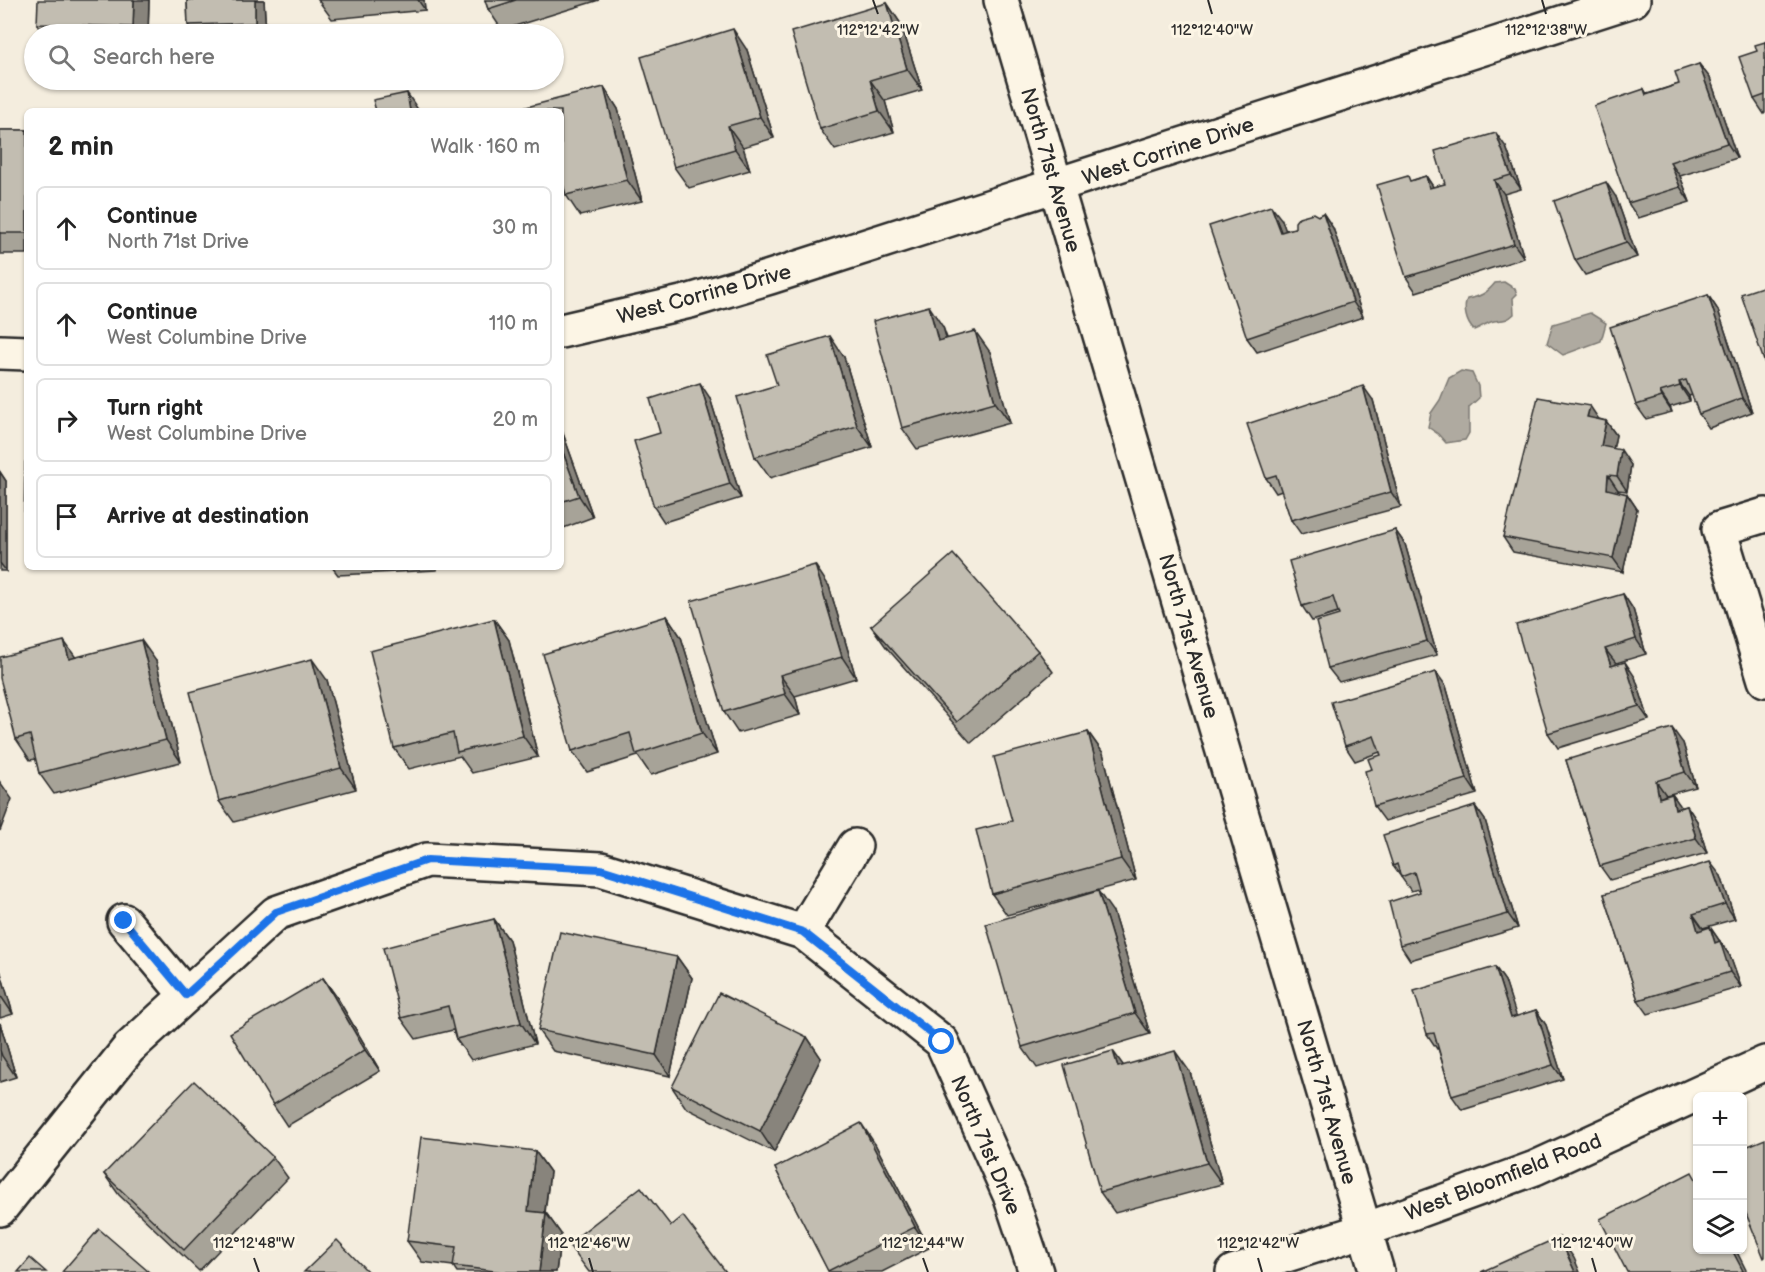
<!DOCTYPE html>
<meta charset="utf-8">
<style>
:root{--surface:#fff;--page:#f6f6f6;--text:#222;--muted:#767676;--line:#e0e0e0}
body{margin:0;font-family:"Balsamiq Sans",sans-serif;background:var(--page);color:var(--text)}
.controls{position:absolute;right:18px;bottom:18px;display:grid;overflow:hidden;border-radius:9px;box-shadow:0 2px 4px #0004}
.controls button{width:54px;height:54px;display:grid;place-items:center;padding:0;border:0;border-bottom:2px solid var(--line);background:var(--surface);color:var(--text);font:30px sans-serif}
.stop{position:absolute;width:18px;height:18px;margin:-14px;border:4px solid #1a73e8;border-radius:50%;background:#fff}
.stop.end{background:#1a73e8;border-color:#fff;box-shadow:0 2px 6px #0008}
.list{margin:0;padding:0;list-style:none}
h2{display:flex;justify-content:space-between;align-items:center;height:78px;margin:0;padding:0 24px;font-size:26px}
h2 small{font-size:20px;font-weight:400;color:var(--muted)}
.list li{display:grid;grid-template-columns:39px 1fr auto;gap:18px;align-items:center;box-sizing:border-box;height:84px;margin:0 12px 12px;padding:0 12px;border:2px solid var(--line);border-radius:9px}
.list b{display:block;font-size:22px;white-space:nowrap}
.list p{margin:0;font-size:20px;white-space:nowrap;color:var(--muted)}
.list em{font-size:20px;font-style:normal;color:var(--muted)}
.icon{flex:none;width:33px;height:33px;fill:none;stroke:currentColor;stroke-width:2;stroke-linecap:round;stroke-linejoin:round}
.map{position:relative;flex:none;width:1765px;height:1272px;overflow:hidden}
.search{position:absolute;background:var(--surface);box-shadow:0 2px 4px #0004;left:24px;top:24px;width:540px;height:66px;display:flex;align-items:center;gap:15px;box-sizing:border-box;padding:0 21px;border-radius:33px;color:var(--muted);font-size:22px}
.panel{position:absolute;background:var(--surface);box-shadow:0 2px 4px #0004;left:24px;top:108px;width:540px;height:462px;border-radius:9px}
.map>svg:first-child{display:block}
</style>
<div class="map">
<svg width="1765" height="1272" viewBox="0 0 1765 1272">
<rect width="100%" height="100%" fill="#f4edde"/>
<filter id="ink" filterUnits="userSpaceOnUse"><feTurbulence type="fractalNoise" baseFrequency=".0167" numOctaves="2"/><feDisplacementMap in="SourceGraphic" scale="12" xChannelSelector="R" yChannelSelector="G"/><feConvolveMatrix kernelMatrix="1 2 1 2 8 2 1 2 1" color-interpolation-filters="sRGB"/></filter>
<g filter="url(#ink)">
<g fill="#afaaa0" stroke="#7a7771" stroke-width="1.5">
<path d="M1504 282 1515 289 1517 294 1513 298 1514 314C1507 321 1503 320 1494 321 1488 322 1480 328 1474 330 1466 323 1463 308 1467 299 1480 297 1487 293 1495 283Z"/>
<path d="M1590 313 1606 323 1601 341 1563 355 1547 343 1553 324Z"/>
<path d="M1461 371 1472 373 1478 386 1479 398 1469 407V433L1465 440 1446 443 1438 434 1428 427 1431 413 1440 400 1449 378Z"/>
</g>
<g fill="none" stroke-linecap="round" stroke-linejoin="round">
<defs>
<g id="minor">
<path d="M1001 0 1377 1272"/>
<path d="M561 331 690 301 770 277 1633 0"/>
<path d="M0 352 27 353"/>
<path d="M1765 515 1719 529 1765 680"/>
<path d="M124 921 186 995"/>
<path d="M803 932 855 846"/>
<path d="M0 1209 129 1048 276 913 427 860 601 869 803 932 942 1042 1010 1195 1036 1272"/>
<path d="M1233 1272 1365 1230 1535 1168 1765 1063"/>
</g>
</defs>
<use href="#minor" stroke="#2b2b2b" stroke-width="38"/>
<use href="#minor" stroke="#fcf5e5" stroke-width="33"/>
</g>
<g fill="#a7a398" stroke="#2b2b2b" stroke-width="1.5">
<path d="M149 0 148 34H44L37 24Z"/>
<path d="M187 0H264L266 34H194L188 25Z"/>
<path d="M318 0H424L425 10 332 19Z"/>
<path d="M485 0H599L502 30 488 9Z"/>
<path d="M887 3 901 24 922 90 885 101 894 132 835 150 820 129Z"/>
<path d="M1765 42V113L1764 114 1754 99 1757 51Z"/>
<path d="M747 50 774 138 743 147 750 170 689 188 674 167Z"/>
<path d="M1699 64 1710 78 1737 158 1680 176 1690 202 1638 218 1628 203 1644 89 1647 94 1679 84Z"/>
<path d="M604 87 618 109 642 201 580 216 566 195 564 187H561V111Z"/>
<rect x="0" y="130" width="27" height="124"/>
<path d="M1506 147 1521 189 1504 194 1524 258 1416 292 1406 277 1411 181 1426 176 1433 187 1445 184Z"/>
<path d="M1616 197 1637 257 1585 275 1575 260Z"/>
<path d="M1323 213 1333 228 1363 317 1257 352 1247 338 1282 220 1285 230 1295 228Z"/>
<path d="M1708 295 1718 310 1752 412 1709 428 1699 414 1692 395 1689 396 1690 401 1670 407 1672 412 1646 419 1636 405Z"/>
<path d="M943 327 947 338 990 352 1010 423 917 449 902 428Z"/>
<path d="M844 357 872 447 770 478 755 457 777 385Z"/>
<path d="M710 398 741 498 664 522 654 507 660 433Z"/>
<path d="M1373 400 1401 507 1301 534 1291 520 1282 491 1276 493 1266 478Z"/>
<path d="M1599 419 1606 421 1616 435 1613 449 1631 465 1627 491 1618 490V492L1627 494 1637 509 1623 572 1513 552 1503 537Z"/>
<path d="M561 428 593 517 561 529Z"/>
<path d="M0 472 6 481V571H0Z"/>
<path d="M1395 530 1405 544 1437 655 1339 682 1328 668 1339 615 1338 613 1312 621 1302 606Z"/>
<path d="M332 567H437V570L338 575Z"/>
<path d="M829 586 856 678 795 696 800 715 738 733 724 712Z"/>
<path d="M1623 594 1633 609 1646 654 1616 663V665L1635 677 1649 720 1558 748 1548 733Z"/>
<path d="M667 616 681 637 717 754 651 775 638 756 587 772 572 751Z"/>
<path d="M494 619 509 640 538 757 472 773 460 756 409 769 394 748Z"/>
<path d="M871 626 1038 651 1053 672 971 743 886 647Z"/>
<path d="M75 657 156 661 181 762 54 794 39 773 36 759 30 760 16 739Z"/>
<path d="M327 680 356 789 234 822 219 801Z"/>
<path d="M1446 686 1477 794 1385 821 1374 806 1372 769 1381 755 1380 752 1355 761 1345 746Z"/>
<path d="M1088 732 1103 753 1136 880 1007 915 992 894 1012 821Z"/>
<path d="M1683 743 1696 787 1666 795 1672 794 1681 808 1687 806 1697 821 1707 853 1610 880 1600 866 1566 760Z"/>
<path d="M1475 806 1485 820 1518 928 1410 960 1400 945 1420 892 1419 889 1411 891 1393 866Z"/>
<path d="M1721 876 1735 919 1703 928 1704 929 1710 927 1730 956 1741 987 1648 1014 1638 1000 1604 894Z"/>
<path d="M1113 912 1150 1034 1037 1068 1022 1047Z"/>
<path d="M494 919 509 940 535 1044 471 1060 456 1039 453 1030 416 1039 401 1018Z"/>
<path d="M677 957 692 978 670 1076 553 1051 538 1030Z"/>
<path d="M1495 967 1505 981 1516 1017 1536 1010 1546 1025 1563 1079 1462 1110 1452 1096 1438 1048 1437 1049 1427 1034Z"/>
<path d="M0 970 13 1014 0 1018Z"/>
<path d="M323 978 338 999 380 1071 287 1126 273 1105Z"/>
<path d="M0 1023 16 1077 0 1082Z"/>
<path d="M807 1037 821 1058 774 1152 686 1108 672 1087Z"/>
<path d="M1190 1072 1222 1184 1115 1213 1100 1192Z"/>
<path d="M875 1144 929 1248 882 1272H829L775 1168Z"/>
<path d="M535 1151 550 1172 545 1213H546L561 1234 556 1272H457L453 1266 422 1262 407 1241Z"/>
<path d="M273 1157 288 1178 199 1271 119 1195 104 1174Z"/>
</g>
<g fill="#88847c" stroke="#2b2b2b" stroke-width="1.5">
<path d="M134 0H149L148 34H138L133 27Z"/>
<path d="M255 0H264L266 34H264L255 23Z"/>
<path d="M418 0H424L425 10Z"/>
<path d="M887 3 901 24 922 90 907 69Z"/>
<path d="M733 29 747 50 774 138 760 117Z"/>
<path d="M1699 64 1710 78 1737 158 1727 143Z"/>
<path d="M870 80 885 101 894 132 879 111Z"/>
<path d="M604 87 618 109 642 201 627 180Z"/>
<path d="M407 93 419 111H410Z"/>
<path d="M728 126 743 147 750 170 735 149Z"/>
<path d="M1496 133 1506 147 1521 189 1511 175Z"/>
<path d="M1670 162 1680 176 1690 202 1680 187Z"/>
<path d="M1426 176 1436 191 1429 188Z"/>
<path d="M1494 180 1504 194 1524 258 1514 244Z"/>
<path d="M1606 182 1616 197 1637 257 1626 242Z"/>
<path d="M1271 206 1282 220 1291 246 1281 232Z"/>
<path d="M1323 213 1333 228 1363 317 1353 302Z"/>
<path d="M1708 295 1718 310 1752 412 1742 398Z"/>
<path d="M929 306 943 327 953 362 938 341Z"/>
<path d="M975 331 990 352 1010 423 995 402Z"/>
<path d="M830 336 844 357 872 447 857 426Z"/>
<path d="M1679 382 1689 396 1690 401 1680 386Z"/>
<path d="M700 383 710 398 741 498 730 484Z"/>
<path d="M1363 386 1373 400 1401 507 1391 492Z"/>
<path d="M1660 392 1670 407 1672 412 1662 397Z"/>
<path d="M1590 406 1600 421 1587 417Z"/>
<path d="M1606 421 1616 435 1611 460 1601 446Z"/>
<path d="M561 428 593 517 579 496 561 447Z"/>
<path d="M1621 450 1631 465 1627 491 1617 476Z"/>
<path d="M0 472 6 481V571L0 563Z"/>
<path d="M1608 475 1618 490 1617 503 1607 489Z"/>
<path d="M1627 494 1637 509 1623 572 1613 558Z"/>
<path d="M1395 530 1405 544 1437 655 1427 641Z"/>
<path d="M815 565 829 586 856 678 842 657Z"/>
<path d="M1623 594 1633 609 1646 654 1636 639Z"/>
<path d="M667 616 681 637 717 754 702 733Z"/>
<path d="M494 619 509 640 538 757 523 736Z"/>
<path d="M141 640 156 661 181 762 166 740Z"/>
<path d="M64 641 79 662 69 659Z"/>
<path d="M1605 649 1616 663 1621 681 1611 666Z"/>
<path d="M312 659 327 680 356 789 341 768Z"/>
<path d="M1625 662 1635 677 1649 720 1639 706Z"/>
<path d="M1436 672 1446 686 1477 794 1467 779Z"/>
<path d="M780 675 795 696 800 715 785 694Z"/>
<path d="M1672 728 1683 743 1696 787 1685 772Z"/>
<path d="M1088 732 1103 753 1136 880 1121 859Z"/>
<path d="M1656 781 1666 795 1659 798Z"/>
<path d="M0 782 12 799 0 831Z"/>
<path d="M1672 794 1682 808 1675 809Z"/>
<path d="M1475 806 1485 820 1518 928 1508 914Z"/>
<path d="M1687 806 1697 821 1707 853 1696 838Z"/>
<path d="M1710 862 1721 876 1735 919 1725 904Z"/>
<path d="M1098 891 1113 912 1150 1034 1135 1013Z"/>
<path d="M1693 914 1703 928 1709 946 1698 931Z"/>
<path d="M494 919 509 940 535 1044 521 1023Z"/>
<path d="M1710 927 1730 956 1741 987 1730 972 1715 943Z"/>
<path d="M677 957 692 978 670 1076 656 1055Z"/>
<path d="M1495 967 1505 981 1522 1033 1511 1018Z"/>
<path d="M0 970 13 1014 0 995Z"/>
<path d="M323 978 338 999 380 1071 365 1050Z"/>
<path d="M1536 1010 1546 1025 1563 1079 1553 1065Z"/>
<path d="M0 1023 16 1077 2 1056 0 1050Z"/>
<path d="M807 1037 821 1058 774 1152 760 1131Z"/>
<path d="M1113 1051 1128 1072 1118 1067Z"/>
<path d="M1175 1051 1190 1072 1222 1184 1207 1163Z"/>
<path d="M861 1123 875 1144 929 1248 915 1227Z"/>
<path d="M535 1151 550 1172 542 1232 528 1211Z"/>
<path d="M546 1213 561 1234 556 1272H539Z"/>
<path d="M1559 1237 1574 1258 1580 1272H1575Z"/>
<path d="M1732 1250H1736L1747 1272H1743Z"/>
</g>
<g fill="#c2bdb1" stroke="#2b2b2b" stroke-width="1.5">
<path d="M38 0H134L133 27 37 24Z"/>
<path d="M187 0H255V23L188 25Z"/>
<path d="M485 0H516L488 9Z"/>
<path d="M887 3 907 69 870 80 879 111 820 129 791 32Z"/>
<path d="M733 29 760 117 728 126 735 149 674 167 641 57Z"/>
<path d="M1765 42V95L1754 99 1739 57 1757 51 1755 45Z"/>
<path d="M1699 64 1727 143 1670 162 1680 187 1628 203 1594 106 1644 89 1646 95 1679 84 1675 72Z"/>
<path d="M604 87 627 180 566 195 561 177V111H511Z"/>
<path d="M407 93 410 111H376L373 100Z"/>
<rect x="0" y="130" width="27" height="103"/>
<path d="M1496 133 1511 175 1494 180 1514 244 1406 277 1377 185 1408 176 1410 181 1426 176 1429 188 1445 184 1435 151Z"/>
<path d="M1606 182 1626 242 1575 260 1554 201Z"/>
<path d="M1271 206 1281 232 1295 228V222L1299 217 1313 213 1318 216 1323 213 1353 302 1247 338 1209 226Z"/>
<path d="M1765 286V364L1741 294Z"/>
<path d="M1708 295 1742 398 1699 414 1686 380 1679 382 1680 386 1660 392 1662 397 1636 405 1610 327Z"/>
<path d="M929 306 938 341 975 331 995 402 902 428 873 321Z"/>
<path d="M830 336 857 426 755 457 737 397 777 385 767 355Z"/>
<path d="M700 383 730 484 654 507 634 441 660 433 650 399Z"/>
<path d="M1363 386 1391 492 1291 520 1276 475 1266 478 1247 424Z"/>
<path d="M1538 397 1590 406 1587 417 1606 421 1601 446 1621 450 1617 476 1608 475 1607 489 1627 494 1613 558 1503 537Z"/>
<path d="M561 447 579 496 561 502Z"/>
<path d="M25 462H27V533H24Z"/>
<path d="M1395 530 1427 641 1328 668 1316 622 1339 615 1333 597 1302 606 1289 561Z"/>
<path d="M953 554 1038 651 957 722 871 626Z"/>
<path d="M815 565 842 657 780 675 785 694 724 712 691 601Z"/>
<path d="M1623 594 1636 639 1605 649 1611 666 1625 662 1639 706 1548 733 1516 625Z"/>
<path d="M667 616 702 733 636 754 630 733 572 751 543 654Z"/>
<path d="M494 619 523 736 457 752 453 733 394 748 370 651Z"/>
<path d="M141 640 166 740 39 773 30 735 16 739 0 678V657L64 641 69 659Z"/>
<path d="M312 659 341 768 219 801 190 692Z"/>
<path d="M1436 672 1467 779 1374 806 1365 771 1372 769 1368 759 1381 755 1374 736 1345 746 1331 702Z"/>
<path d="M1672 728 1685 772 1656 781 1659 798 1672 794 1675 809 1687 806 1696 838 1600 866 1566 760Z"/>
<path d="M1088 732 1121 859 992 894 976 830 1012 821 994 757Z"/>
<path d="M1475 806 1508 914 1400 945 1389 902 1420 892 1414 872 1401 877 1397 864 1393 866 1383 835Z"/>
<path d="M1710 862 1725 904 1693 914 1698 931 1710 927 1715 943 1720 941 1730 972 1638 1000 1604 894Z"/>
<path d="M1098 891 1135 1013 1022 1047 986 924Z"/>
<path d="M494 919 521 1023 456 1039 448 1006 401 1018 383 948Z"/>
<path d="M560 932 677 957 656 1055 538 1030Z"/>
<path d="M1495 967 1511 1018 1536 1010 1553 1065 1452 1096 1434 1033 1427 1034 1414 991Z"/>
<path d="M323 978 365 1050 273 1105 230 1033Z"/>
<path d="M719 993 807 1037 760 1131 672 1087Z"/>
<path d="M1113 1051 1118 1067 1175 1051 1207 1163 1100 1192 1064 1065Z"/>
<path d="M194 1081 273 1157 184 1250 104 1174Z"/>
<path d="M861 1123 915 1227 828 1271 775 1168Z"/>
<path d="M421 1137 535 1151 528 1211 546 1213 539 1272H503L453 1266 456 1247 407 1241Z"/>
<path d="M1765 1139V1257L1764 1258 1743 1206V1148Z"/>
<path d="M1692 1172 1698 1183V1250H1732L1743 1271 1740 1272H1627L1600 1219Z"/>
<path d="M641 1187 671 1226 683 1216 726 1272H589L568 1244Z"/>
<path d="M99 1229 149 1272H62Z"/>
<path d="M1559 1237 1575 1272H1481Z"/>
<path d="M337 1240 368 1272H304Z"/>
<path d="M30 1258 46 1272H18Z"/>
</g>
</g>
<g fill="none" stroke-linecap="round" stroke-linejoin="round" filter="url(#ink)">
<path stroke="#1a73e8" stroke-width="8" d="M124 921 186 995 276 912 427 860 601 869 803 932 942 1042"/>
</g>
<path fill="none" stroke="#2b2b2b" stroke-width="2" d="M873 0 878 14M1208 0 1212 14M1542 0 1546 14M254 1258 259 1272M589 1258 593 1272M923 1258 928 1272M1258 1258 1262 1272M1592 1258 1596 1272"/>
<g text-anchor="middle" stroke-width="6" stroke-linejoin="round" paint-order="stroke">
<g font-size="21" fill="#2b2b2b" stroke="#fcf5e5">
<text transform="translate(1168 151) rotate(-18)" y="7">West Corrine Drive</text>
<text transform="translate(1051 170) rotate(74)" y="7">North 71st Avenue</text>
<text transform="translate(704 294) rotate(-15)" y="7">West Corrine Drive</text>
<text transform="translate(1189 636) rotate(74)" y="7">North 71st Avenue</text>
<text transform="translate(1327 1102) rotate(74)" y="7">North 71st Avenue</text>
<text transform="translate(986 1145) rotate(67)" y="7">North 71st Drive</text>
<text transform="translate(1503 1177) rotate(-21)" y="7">West Bloomfield Road</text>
</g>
</g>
<g font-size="15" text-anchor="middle" fill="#2b2b2b" stroke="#fcf5e5" stroke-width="6" stroke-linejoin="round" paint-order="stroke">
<text x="1212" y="35">112°12'40"W</text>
<text x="878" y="35">112°12'42"W</text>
<text x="1546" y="35">112°12'38"W</text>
<text x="254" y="1248">112°12'48"W</text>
<text x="589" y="1248">112°12'46"W</text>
<text x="923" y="1248">112°12'44"W</text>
<text x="1258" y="1248">112°12'42"W</text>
<text x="1592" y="1248">112°12'40"W</text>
</g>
</svg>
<div class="controls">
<button>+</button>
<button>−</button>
<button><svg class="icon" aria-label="layers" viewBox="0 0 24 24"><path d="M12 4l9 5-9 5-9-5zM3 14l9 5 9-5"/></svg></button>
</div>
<div class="stop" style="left:942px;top:1042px"></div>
<div class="stop end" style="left:124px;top:921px"></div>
<div class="search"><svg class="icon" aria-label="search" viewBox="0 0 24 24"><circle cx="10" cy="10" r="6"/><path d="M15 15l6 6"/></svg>Search here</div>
<section class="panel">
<h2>2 min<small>Walk · 160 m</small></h2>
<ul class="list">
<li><svg class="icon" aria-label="ahead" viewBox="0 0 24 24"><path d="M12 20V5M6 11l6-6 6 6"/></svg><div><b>Continue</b><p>North 71st Drive</p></div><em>30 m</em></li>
<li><svg class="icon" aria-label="ahead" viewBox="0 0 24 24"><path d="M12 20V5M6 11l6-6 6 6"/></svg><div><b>Continue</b><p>West Columbine Drive</p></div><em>110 m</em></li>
<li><svg class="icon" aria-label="right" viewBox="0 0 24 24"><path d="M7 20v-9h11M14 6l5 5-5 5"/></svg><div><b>Turn right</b><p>West Columbine Drive</p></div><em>20 m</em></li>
<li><svg class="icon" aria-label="arrive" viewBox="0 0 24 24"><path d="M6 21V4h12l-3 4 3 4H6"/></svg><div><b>Arrive at destination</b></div></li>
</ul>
</section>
</div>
